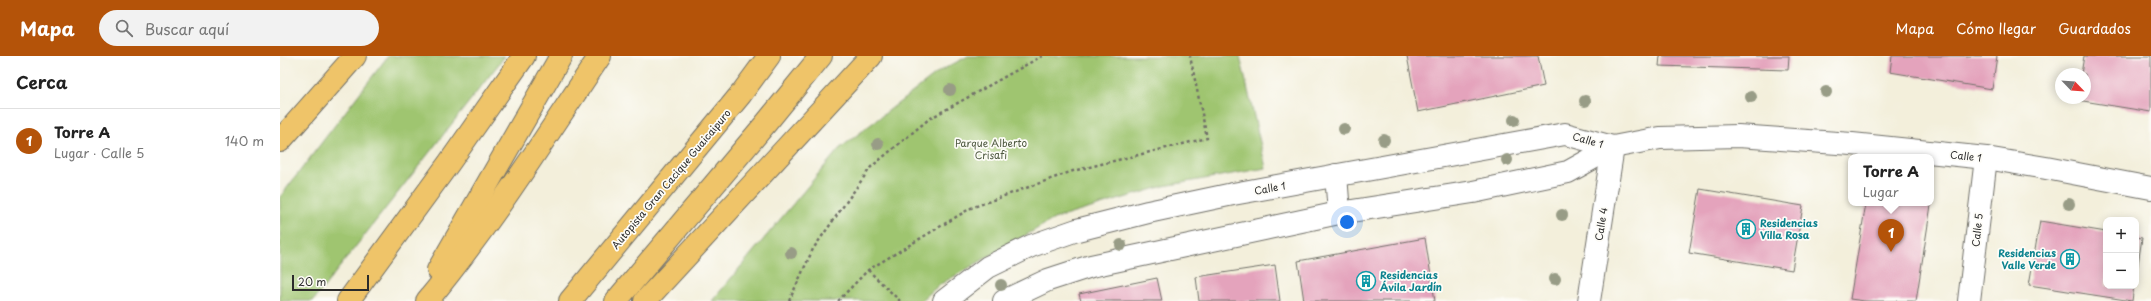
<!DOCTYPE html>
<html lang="es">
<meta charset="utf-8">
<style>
:root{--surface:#fff;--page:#f2f2f2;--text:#222;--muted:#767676;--line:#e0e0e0;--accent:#b45309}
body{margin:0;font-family:"Playpen Sans",sans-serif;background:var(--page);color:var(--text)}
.controls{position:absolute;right:12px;bottom:12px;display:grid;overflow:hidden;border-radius:8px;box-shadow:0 2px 10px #0003}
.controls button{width:36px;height:36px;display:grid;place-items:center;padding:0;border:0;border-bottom:1px solid var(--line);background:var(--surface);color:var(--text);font:20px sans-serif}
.compass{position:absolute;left:1775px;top:12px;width:36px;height:36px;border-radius:50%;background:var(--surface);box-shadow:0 2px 10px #0003;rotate:115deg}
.scale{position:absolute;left:12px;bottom:10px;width:77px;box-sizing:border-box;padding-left:4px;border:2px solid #2b2b2b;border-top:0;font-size:11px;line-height:14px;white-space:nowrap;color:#2b2b2b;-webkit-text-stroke:3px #fdfcf7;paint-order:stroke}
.you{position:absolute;left:1067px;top:166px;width:14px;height:14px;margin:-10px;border:3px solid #fff;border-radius:50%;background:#1a73e8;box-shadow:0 0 0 6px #1a73e833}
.badge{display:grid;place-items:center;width:26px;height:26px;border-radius:50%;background:var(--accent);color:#fff;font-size:13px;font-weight:700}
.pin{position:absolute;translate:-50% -33px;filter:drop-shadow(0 1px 2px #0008)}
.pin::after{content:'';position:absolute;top:21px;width:14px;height:12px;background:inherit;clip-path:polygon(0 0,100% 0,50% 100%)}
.popup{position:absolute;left:1568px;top:98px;width:86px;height:52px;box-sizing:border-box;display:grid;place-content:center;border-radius:8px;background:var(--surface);filter:drop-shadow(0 1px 3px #0005);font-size:13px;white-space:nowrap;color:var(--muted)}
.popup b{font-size:15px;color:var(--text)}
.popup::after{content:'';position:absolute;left:50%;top:100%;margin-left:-8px;border:8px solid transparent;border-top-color:var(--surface)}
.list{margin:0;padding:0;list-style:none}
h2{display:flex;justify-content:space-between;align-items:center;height:52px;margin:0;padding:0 16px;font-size:17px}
h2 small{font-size:13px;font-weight:400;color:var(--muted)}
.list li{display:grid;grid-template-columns:26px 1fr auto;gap:12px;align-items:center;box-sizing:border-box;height:64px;padding:0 16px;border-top:1px solid var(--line)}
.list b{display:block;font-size:15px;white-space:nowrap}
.list p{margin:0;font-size:13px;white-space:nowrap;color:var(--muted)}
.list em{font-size:13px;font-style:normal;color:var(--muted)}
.icon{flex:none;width:22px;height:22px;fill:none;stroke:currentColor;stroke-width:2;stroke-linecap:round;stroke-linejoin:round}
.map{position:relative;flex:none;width:1871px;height:245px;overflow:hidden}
header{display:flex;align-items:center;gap:24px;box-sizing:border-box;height:56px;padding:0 20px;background:var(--accent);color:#fff}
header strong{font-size:19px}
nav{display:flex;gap:22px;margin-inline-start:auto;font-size:14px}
.search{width:280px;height:36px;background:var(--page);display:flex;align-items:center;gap:10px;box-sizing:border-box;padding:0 14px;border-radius:22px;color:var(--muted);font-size:15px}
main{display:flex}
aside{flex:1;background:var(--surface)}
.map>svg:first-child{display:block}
</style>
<header>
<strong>Mapa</strong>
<div class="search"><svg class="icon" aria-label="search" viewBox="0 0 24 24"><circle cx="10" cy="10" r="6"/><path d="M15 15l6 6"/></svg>Buscar aquí</div>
<nav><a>Mapa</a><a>Cómo llegar</a><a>Guardados</a></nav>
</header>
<main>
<aside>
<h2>Cerca<small></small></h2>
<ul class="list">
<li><span class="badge">1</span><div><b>Torre A</b><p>Lugar · Calle 5</p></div><em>140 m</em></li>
</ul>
</aside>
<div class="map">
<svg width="1871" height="245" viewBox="0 0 1871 245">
<rect width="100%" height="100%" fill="#fdfcf7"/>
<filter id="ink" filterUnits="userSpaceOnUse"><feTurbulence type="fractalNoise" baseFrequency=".025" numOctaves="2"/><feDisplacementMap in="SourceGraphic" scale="8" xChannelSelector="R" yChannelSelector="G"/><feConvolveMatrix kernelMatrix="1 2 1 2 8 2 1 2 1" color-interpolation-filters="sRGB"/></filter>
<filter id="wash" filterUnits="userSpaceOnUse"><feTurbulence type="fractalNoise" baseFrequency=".012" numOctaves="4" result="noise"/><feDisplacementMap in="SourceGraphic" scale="16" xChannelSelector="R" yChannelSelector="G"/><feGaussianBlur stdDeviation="0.9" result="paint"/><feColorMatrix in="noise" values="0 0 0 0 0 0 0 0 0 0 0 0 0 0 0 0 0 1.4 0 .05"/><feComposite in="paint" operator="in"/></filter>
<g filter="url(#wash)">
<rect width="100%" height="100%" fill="#f3efdb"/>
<g fill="#9fc570" stroke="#65784e">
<path d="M108 0H225L33 245H0V141Z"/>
<path d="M688 0H960L986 112 884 130 774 163 659 229 641 245H432L559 93 660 15Z"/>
</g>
<g id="blocks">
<g fill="#e4a3bc">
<path d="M1127 0H1258L1264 30 1138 56Z"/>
<path d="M1380 0H1509L1508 14 1379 10Z"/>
<path d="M1612 0H1717L1712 33 1610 16Z"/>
<path d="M1804 0H1871V56L1797 44V42H1805V18H1801Z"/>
<path d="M1420 133 1523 150 1512 214 1409 197Z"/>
<path d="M1586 147H1636L1651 149 1636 245H1585L1570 243Z"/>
<path d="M1760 165 1826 176V230H1854L1852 245 1749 229Z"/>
<path d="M1856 181 1862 182 1857 215H1856Z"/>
<path d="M1145 182 1155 245H1024L1018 205Z"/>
<path d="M995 209 1000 245H919L916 221Z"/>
<path d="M877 222 882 245H801L799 238Z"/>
</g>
</g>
</g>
<g filter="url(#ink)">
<use href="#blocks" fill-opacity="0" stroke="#717069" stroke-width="1"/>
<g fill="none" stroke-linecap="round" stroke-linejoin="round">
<defs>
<g id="street">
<path d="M1056 119 1059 157"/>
<path d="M664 245 708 211 751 190 797 174 868 156 953 138 1285 78 1333 91"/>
<path d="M724 245 768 224 811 210 1059 157 1193 136 1288 116 1333 91 1380 82 1458 80 1572 88 1706 102 1766 112 1871 132"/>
<path d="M1309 245 1333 91"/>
<path d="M1689 245 1706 102"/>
</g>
<path id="primary" d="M0 85 75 0"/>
<g id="highway">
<path d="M158 214 281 0"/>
<path d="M68 245 169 107 244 0"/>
<path d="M147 245C211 168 264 83 320 0"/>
<path d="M290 245 461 38 489 0"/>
<path d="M336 245 487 66 541 0"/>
<path d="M365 245 591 0"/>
</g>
</defs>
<use href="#street" stroke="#717069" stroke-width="24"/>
<use href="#primary" stroke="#717069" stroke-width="24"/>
<use href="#highway" stroke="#717069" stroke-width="24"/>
<g stroke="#717069" stroke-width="2.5" stroke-dasharray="3 3" stroke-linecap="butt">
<path d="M588 214 620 245"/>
<path d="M509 245 533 193 591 111 649 63 762 0"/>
<path d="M558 245 588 214 691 152 793 115 927 82 910 0"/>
</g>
<use href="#street" stroke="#fff" stroke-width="22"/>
<use href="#primary" stroke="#efc469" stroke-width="22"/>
<use href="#highway" stroke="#efc469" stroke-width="22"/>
</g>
<g fill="#989c86">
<circle cx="670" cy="34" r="6"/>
<circle cx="1546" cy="36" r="6"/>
<circle cx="1471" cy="41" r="6"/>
<circle cx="1305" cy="45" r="6"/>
<circle cx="1234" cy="64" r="6"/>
<circle cx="1064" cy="73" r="6"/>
<circle cx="1104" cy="84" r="6"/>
<circle cx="598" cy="88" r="6"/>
<circle cx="1227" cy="104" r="6"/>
<circle cx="1789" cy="148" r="6"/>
<circle cx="1282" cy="159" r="6"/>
<circle cx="841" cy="189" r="6"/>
<circle cx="511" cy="197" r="6"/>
<circle cx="1275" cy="223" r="6"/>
<circle cx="721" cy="229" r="6"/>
</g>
</g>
<defs>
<symbol id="building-ring" viewBox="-11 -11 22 22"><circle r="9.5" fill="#fdfcf7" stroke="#0f9aa8" stroke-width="1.5"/><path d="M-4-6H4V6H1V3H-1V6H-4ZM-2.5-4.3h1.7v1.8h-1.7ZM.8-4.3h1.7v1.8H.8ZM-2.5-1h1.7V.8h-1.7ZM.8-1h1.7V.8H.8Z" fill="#0f9aa8"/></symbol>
</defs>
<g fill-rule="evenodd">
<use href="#building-ring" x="1455" y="162" width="22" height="22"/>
<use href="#building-ring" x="1779" y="192" width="22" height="22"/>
<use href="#building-ring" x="1075" y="214" width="22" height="22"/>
</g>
<g text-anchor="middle" stroke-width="3.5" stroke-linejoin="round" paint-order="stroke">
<g font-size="10" fill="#2b2b2b" stroke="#fdfcf7">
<text transform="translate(1308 84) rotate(16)" y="4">Calle 1</text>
<text transform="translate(1686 100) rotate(6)" y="4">Calle 1</text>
<text transform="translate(391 123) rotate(-50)" y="4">Autopista Gran Cacique Guaicaipuro</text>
<text transform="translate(990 132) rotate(-10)" y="4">Calle 1</text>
<text transform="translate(1321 168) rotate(-81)" y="4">Calle 4</text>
<text transform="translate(1697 174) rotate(-84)" y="4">Calle 5</text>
</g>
<g font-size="10" fill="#4e5940" stroke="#fdfcf7">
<text x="711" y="91">Parque Alberto<tspan x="711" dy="12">Crisafi</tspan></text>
</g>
<g font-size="10" font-weight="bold" fill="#0d838f" stroke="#fdfcf7" text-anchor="start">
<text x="1480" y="171">Residencias<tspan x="1480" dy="12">Villa Rosa</tspan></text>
<text x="1776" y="201" text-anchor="end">Residencias<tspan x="1776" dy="12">Valle Verde</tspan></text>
<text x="1100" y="223">Residencias<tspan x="1100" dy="12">Ávila Jardín</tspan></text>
</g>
</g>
</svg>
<div class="controls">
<button>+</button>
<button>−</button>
</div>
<svg class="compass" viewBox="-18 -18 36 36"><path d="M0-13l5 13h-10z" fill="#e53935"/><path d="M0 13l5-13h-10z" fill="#767676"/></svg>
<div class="scale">20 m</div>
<div class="you"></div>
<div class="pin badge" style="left:1611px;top:196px">1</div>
<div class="popup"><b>Torre A</b>Lugar</div>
</div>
</main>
